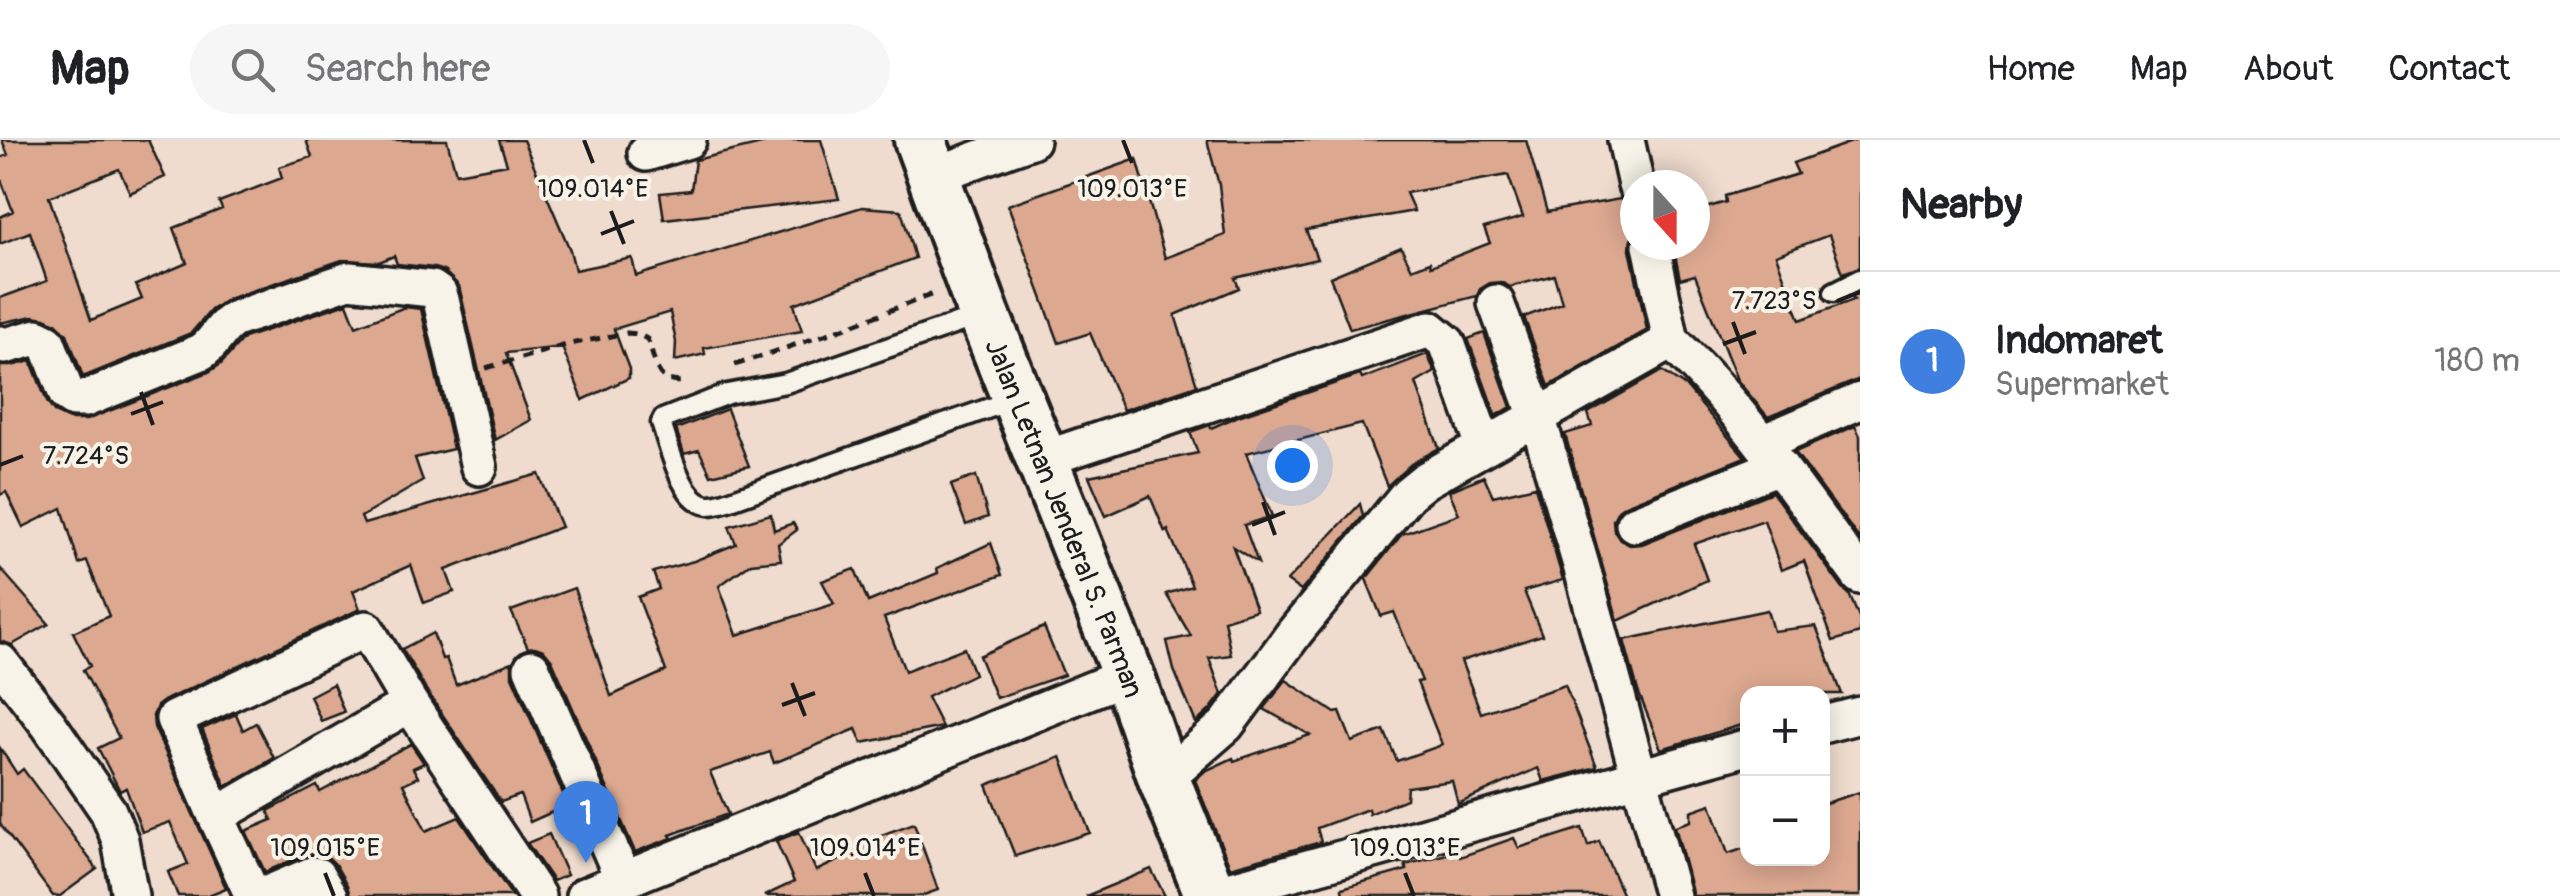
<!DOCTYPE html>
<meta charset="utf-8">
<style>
:root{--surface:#fff;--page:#f6f6f6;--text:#202124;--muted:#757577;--line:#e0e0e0;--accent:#0b8043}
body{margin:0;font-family:Pangolin,sans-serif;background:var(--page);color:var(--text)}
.controls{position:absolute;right:30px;bottom:30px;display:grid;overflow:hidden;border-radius:20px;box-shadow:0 5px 25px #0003}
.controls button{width:90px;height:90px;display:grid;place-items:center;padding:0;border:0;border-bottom:2px solid var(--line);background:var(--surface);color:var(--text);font:50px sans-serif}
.compass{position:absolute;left:1620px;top:30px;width:90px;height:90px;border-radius:50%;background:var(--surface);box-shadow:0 5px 25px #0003;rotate:159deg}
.you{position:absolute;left:1292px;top:325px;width:35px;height:35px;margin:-25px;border:8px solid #fff;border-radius:50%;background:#1a73e8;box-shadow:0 0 0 15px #1a73e833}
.badge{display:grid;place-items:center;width:65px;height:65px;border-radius:50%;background:var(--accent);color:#fff;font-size:32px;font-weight:700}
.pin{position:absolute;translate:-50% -82px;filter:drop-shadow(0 2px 5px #0008)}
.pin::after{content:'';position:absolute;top:52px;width:35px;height:30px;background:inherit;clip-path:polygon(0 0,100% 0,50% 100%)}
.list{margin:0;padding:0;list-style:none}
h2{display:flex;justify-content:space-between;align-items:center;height:130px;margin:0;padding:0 40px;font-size:42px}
h2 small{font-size:32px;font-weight:400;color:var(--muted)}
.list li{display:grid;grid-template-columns:65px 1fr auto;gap:30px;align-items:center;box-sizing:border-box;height:180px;padding:0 40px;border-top:2px solid var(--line)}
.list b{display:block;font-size:38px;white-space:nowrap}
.list p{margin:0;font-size:32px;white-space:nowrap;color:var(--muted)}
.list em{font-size:32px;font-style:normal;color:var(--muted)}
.icon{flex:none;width:55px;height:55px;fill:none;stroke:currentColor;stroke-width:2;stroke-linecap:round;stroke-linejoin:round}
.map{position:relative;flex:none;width:1860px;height:756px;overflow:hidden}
header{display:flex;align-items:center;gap:60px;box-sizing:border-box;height:140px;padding:0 50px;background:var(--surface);border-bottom:2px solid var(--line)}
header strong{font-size:48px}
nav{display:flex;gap:55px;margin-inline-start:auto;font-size:35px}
.search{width:700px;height:90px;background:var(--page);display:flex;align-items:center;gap:25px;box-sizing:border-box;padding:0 35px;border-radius:55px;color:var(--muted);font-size:38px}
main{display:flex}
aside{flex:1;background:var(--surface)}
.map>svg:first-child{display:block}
</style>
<header>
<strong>Map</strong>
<div class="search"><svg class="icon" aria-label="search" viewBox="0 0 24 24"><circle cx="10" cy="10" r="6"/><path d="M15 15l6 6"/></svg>Search here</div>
<nav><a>Home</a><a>Map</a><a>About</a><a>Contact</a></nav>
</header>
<main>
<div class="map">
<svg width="1860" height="756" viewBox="0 0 1860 756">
<rect width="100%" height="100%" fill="#efdcce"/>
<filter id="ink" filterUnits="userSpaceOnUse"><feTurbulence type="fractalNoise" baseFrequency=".01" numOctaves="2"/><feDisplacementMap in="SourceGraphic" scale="20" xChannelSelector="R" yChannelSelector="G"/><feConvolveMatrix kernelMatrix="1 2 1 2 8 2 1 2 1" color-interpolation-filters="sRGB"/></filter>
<g filter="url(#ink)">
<g fill="#dca890" stroke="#1c1c1c" stroke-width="2.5">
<path d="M2 0H148L165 37 130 53 119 29 49 57 91 180 142 159 136 145 187 123 174 88 222 69 219 62 282 38 279 27 312 17 306 0H447L456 33 507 24 499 0H523L570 110 575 130 632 118 636 136 862 67 901 70 915 118 794 164 802 191 704 208 705 214 675 221 676 202 670 172 614 189 629 229V238L583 260 562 207 506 213 531 280 495 300 459 146 444 131 434 128 397 124 394 116 379 122 342 120 228 159 211 170 191 193 83 237 67 194 56 183 45 178 33 176 0 183V158L47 141 30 92 0 104V77L13 71 0 37V18L8 15Z"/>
<path d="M778 0H821L839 59 664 79 660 53 691 50 695 20Z"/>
<path d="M1207 0H1526L1547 72 1620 59 1631 65 1635 92 1631 99 1630 109 1647 190 1549 246 1524 177 1562 163 1554 135 1510 147 1501 142 1490 143 1480 149 1477 156 1350 189 1330 137 1401 107 1412 129 1430 122 1431 126 1490 103 1484 88 1523 77 1508 35 1406 53 1414 71 1306 90 1317 119 1235 138 1239 148 1175 175 1197 245 1123 270 1090 193 1059 203 1008 65 1137 19 1165 118 1225 95 1219 45Z"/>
<path d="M1857 0H1860V127L1843 133 1829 95 1776 115 1800 180 1854 160 1852 157 1860 153V239L1768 277 1737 240 1695 135 1680 139 1673 105H1695V71L1726 62 1725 56 1798 34 1793 23Z"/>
<path d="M347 163 356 186 405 167 421 169 453 309 415 318 423 341 361 377 364 384 539 334 561 387 446 430 454 452 424 463 411 425 353 451 360 469 165 560 157 566 153 576 154 587 226 748 206 756H178L168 732 188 724 170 682 142 692 126 648 120 651 98 608 119 598 83 530 90 526 73 492 109 476 87 421 79 424 62 368 23 387 6 352 0 355V226H11L31 221 47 262 54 272 72 280H86L209 232 221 224 244 198Z"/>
<path d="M1484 193 1511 267 1496 276 1468 199Z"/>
<path d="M1427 214 1435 232 1416 243 1439 308 1411 324 1387 346 1362 284 1246 313 1272 376 1244 385 1258 423 1233 407 1256 470 1224 480 1231 515 1209 518 1222 554 1210 570 1196 583 1174 530 1167 501 1191 496 1166 454 1192 446 1168 390 1165 392 1150 356 1106 376 1089 336 1198 313 1190 292 1210 285 1211 288 1238 276 1360 235 1362 239Z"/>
<path d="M1662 231 1687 248 1745 317 1625 365 1618 370 1613 380 1614 391 1620 400 1630 405 1642 404 1772 352 1843 449 1849 454 1860 480V493L1833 501 1804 421 1781 430 1764 380 1694 404 1707 440 1618 481 1565 294 1592 286 1588 273Z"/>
<path d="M727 269 749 326 711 335 699 310 684 314 676 289Z"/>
<path d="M1855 286 1860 296V400L1795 312Z"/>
<path d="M976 336 988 377 966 385 951 345Z"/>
<path d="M1484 336 1493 356 1535 346 1563 440 1524 451 1542 495 1461 521 1481 573 1565 545 1597 627 1543 641 1538 628 1458 664 1452 641 1407 647 1406 659 1369 674 1368 669 1317 688 1321 702 1230 727 1195 640 1205 631 1233 618 1234 621 1310 595 1264 569 1286 540 1335 573 1340 572 1352 602 1384 590 1397 621 1442 605 1417 542 1422 541 1394 472 1381 476 1366 439 1402 394 1459 374 1449 351Z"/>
<path d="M1360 364 1363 376 1301 451 1287 441Z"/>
<path d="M771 374 774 390 793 383 797 390 778 404 781 420 751 423 719 446 737 495 834 464 822 441 855 429 868 462 938 433 937 428 991 403 1002 435 884 478 905 531 964 508 974 534 927 557 942 587 862 603 856 589 774 623 770 612 710 632 728 674 670 695 672 698 635 712 552 520 544 510 535 507 528 508 511 471 574 448 611 556 666 531 638 457 659 449 653 432 694 421 736 404 729 386Z"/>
<path d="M0 428 49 484 12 505 0 501Z"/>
<path d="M1767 470 1773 491 1816 486 1842 554H1748V583L1661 609 1638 551 1624 500Z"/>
<path d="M1044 487 1064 535 996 558 979 516Z"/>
<path d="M433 493 442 519 446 518 456 545 512 522V536L568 665 530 682 520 655 501 662 428 553 402 509Z"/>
<path d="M333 544 344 572 321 581 310 556Z"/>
<path d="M236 574 243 590 256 583 274 618 226 646 202 589Z"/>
<path d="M411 604 424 623 413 628 418 637 403 644 426 691 459 677 512 756H350L347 745 335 724 329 718 316 714 304 715 265 732 246 691 272 680 268 671 317 646 320 652Z"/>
<path d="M0 608 17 634 23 629 97 729 60 756H53L0 684Z"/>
<path d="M1061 617 1090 693 1015 716 987 645Z"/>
<path d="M1860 652V756H1693L1675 686 1691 681V671L1711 664 1728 714 1748 707V718H1822V664Z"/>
<path d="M914 683 938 750 921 756H764L794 742 776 701 799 692 816 731 861 710 859 703Z"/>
<path d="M1582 688 1588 706 1599 701 1623 756H1343L1342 748 1407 730 1405 725 1458 711 1460 717 1514 698 1519 708Z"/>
<path d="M549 694 567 735 553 741 527 703Z"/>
<path d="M1151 729 1165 756H1086Z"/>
</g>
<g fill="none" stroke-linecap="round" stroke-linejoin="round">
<defs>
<g id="service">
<path d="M1834 152 1860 139"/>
<path d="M979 176 786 243 727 254 663 279 661 283C669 305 681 363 709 365 715 365 720 363 725 362L1012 260"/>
</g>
<g id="minor">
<path d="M1626 0 1636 45"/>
<path d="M646 13 688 0"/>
<path d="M932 36 1031 0"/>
<path d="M1651 105 1671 201"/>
<path d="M1496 163 1537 276 1581 425 1672 756"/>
<path d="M0 204 5 206 37 197 47 202 67 255 73 259H85L201 212C215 204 220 186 235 179L349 140 432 149 439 154 441 160 479 327"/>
<path d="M1762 303 1860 261"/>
<path d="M1041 320 1430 189 1447 203 1484 306"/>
<path d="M1634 384 1779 326"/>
<path d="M0 522 49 585 108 671 120 700 130 756"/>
<path d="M532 528 623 739"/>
<path d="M1822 585 1860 575"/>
<path d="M1164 639 1226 585 1295 492 1408 354 1424 341 1671 201C1744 271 1801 356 1860 436"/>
<path d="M216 676 174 579 366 489 410 564"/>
<path d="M1210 755 1748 607"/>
<path d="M253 756 216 676 410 564 537 756"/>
<path d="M263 756 312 735 317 736 329 756"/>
<path d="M584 756 1128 535"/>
</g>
<g id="secondary">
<path id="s1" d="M920 0 984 175 1128 535 1164 639 1211 756"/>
</g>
</defs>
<use href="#service" stroke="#1c1c1c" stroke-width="25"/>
<use href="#minor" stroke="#1c1c1c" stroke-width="42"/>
<use href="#secondary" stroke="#1c1c1c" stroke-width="58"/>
<g stroke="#1c1c1c" stroke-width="5" stroke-dasharray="10 8" stroke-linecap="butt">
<path d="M735 225 833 192 936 153"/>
<path d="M486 228 570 204 627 193 638 194 647 199C657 222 654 246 686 241"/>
</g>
<use href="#service" stroke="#f7f3e8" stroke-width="18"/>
<use href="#minor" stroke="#f7f3e8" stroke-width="35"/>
<use href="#secondary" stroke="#f7f3e8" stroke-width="50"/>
</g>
</g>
<path fill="none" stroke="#1c1c1c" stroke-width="4" d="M584 0 593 23M1123 0 1132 23M611 71 624 104M601 94 634 81M1837 161 1860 152M1733 182 1745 214M1723 204 1756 192M141 252 153 285M131 274 163 262M0 325 23 316M1263 362 1275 395M1252 385 1285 372M792 543 805 576M782 565 815 553M325 733 334 756M865 733 874 756M1405 733 1414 756"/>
<g text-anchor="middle" stroke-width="8" stroke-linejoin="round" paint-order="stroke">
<g font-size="28" fill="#1c1c1c" stroke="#f7f3e8">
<text dy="10" stroke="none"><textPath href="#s1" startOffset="405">Jalan Letnan Jenderal S. Parman</textPath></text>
</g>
</g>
<g font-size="25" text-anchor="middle" fill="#1c1c1c" stroke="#f7f3e8" stroke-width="8" stroke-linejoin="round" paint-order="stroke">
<text x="593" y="57">109.014°E</text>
<text x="1132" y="57">109.013°E</text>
<text x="1774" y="169">7.723°S</text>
<text x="86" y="324">7.724°S</text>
<text x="325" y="716">109.015°E</text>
<text x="865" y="716">109.014°E</text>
<text x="1405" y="716">109.013°E</text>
</g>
</svg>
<div class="controls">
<button>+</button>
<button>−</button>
</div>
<svg class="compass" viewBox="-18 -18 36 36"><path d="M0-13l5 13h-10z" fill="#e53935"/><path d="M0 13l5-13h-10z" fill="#757577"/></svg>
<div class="you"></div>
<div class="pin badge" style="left:586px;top:723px;background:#3f7fe0">1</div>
</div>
<aside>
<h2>Nearby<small></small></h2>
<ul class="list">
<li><span class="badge" style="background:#3f7fe0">1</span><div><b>Indomaret</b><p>Supermarket</p></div><em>180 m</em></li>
</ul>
</aside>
</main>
